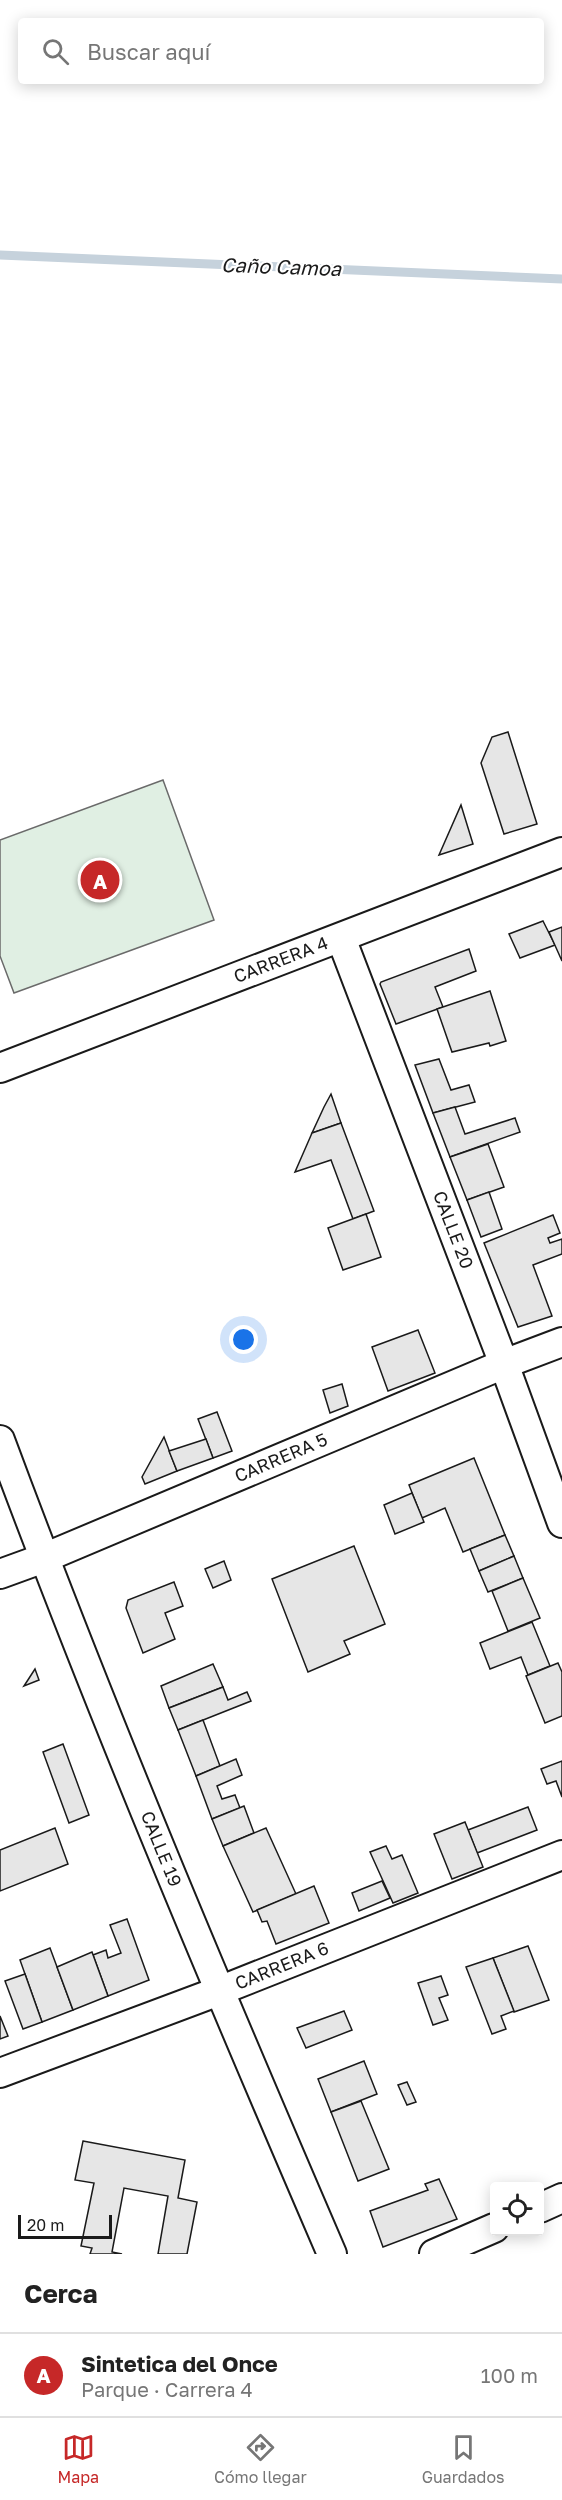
<!DOCTYPE html>
<html lang="es">
<meta charset="utf-8">
<style>
:root{--surface:#fff;--page:#f6f6f6;--text:#222;--muted:#767676;--line:#e0e0e0;--accent:#c62828}
body{margin:0;font-family:"Golos Text",sans-serif;background:var(--page);color:var(--text)}
.controls{position:absolute;right:18px;bottom:18px;display:grid;overflow:hidden;border-radius:6px;box-shadow:0 3px 15px #0003}
.controls button{width:54px;height:54px;display:grid;place-items:center;padding:0;border:0;border-bottom:2px solid var(--line);background:var(--surface);color:var(--text);font:30px sans-serif}
.scale{position:absolute;left:18px;bottom:15px;width:94px;box-sizing:border-box;padding-left:6px;border:3px solid #1a1a1a;border-top:0;font-size:16px;line-height:21px;white-space:nowrap;color:#1a1a1a;-webkit-text-stroke:4px #fff;paint-order:stroke}
.you{position:absolute;left:244px;top:1340px;width:21px;height:21px;margin:-15px;border:4px solid #fff;border-radius:50%;background:#1a73e8;box-shadow:0 0 0 9px #1a73e833}
.badge{display:grid;place-items:center;width:39px;height:39px;border-radius:50%;background:var(--accent);color:#fff;font-size:20px;font-weight:700}
.pin{position:absolute;translate:-50% -50%;border:3px solid #fff;box-shadow:0 2px 6px #0006}
.list{margin:0;padding:0;list-style:none}
h2{display:flex;justify-content:space-between;align-items:center;height:78px;margin:0;padding:0 24px;font-size:26px}
h2 small{font-size:20px;font-weight:400;color:var(--muted)}
.list li{display:grid;grid-template-columns:39px 1fr auto;gap:18px;align-items:center;box-sizing:border-box;height:84px;padding:0 24px;border-top:2px solid var(--line)}
.list b{display:block;font-size:22px;white-space:nowrap}
.list p{margin:0;font-size:20px;white-space:nowrap;color:var(--muted)}
.list em{font-size:20px;font-style:normal;color:var(--muted)}
.icon{flex:none;width:33px;height:33px;fill:none;stroke:currentColor;stroke-width:2;stroke-linecap:round;stroke-linejoin:round}
.map{position:relative;flex:none;width:562px;height:2254px;overflow:hidden}
.search{position:absolute;background:var(--surface);box-shadow:0 3px 15px #0003;left:18px;right:18px;top:18px;height:66px;display:flex;align-items:center;gap:15px;box-sizing:border-box;padding:0 21px;border-radius:6px;color:var(--muted);font-size:22px}
.sheet{height:162px;background:var(--surface)}
nav{display:flex;justify-content:space-around;align-items:center;box-sizing:border-box;height:84px;border-top:2px solid var(--line);background:var(--surface);font-size:16px;color:var(--muted)}
nav a{display:grid;justify-items:center;gap:3px}
nav .on{color:var(--accent)}
.map>svg:first-child{display:block}
</style>
<div class="map">
<svg width="562" height="2254" viewBox="0 0 562 2254">
<rect width="100%" height="100%" fill="#fff"/>
<path fill="#e0efe3" stroke="#6a6a6a" stroke-width="1.5" d="M163 780 214 920 14 993 0 956V840Z"/>
<g fill="none" stroke-linecap="round" stroke-linejoin="round">
<path stroke="#c6d2dc" stroke-width="9" d="M0 255 562 279"/>
</g>
<g fill="#e6e6e6" stroke="#1a1a1a" stroke-width="1.5">
<path d="M508 732 537 824 504 834 481 763 492 737Z"/>
<path d="M461 805 473 844 439 855Z"/>
<path d="M543 921 555 945 520 958 509 934Z"/>
<path d="M562 927V961L549 932Z"/>
<path d="M469 949 476 971 435 987 443 1007 396 1024 380 984 381 982Z"/>
<path d="M490 991 506 1041 490 1046 489 1043 452 1052 437 1009Z"/>
<path d="M439 1059 451 1090 469 1085 475 1102 433 1113 415 1065Z"/>
<path d="M331 1094 341 1123 312 1133 324 1107Z"/>
<path d="M455 1107 465 1134 515 1118 520 1132 450 1157 433 1113Z"/>
<path d="M341 1123 374 1211 353 1219 331 1160 295 1172 312 1133Z"/>
<path d="M488 1144 504 1187 467 1200 450 1157Z"/>
<path d="M489 1192 502 1229 481 1237 467 1200Z"/>
<path d="M366 1214 381 1257 343 1270 328 1228Z"/>
<path d="M553 1215 560 1233 548 1238 550 1243 562 1239V1254L533 1265 552 1316 518 1327 484 1243Z"/>
<path d="M418 1330 435 1373 388 1391 372 1347Z"/>
<path d="M342 1384 348 1406 330 1413 323 1390Z"/>
<path d="M217 1412 232 1451 213 1458 198 1419Z"/>
<path d="M164 1437 177 1471 145 1484 142 1477Z"/>
<path d="M206 1439 213 1458 177 1471 169 1451Z"/>
<path d="M474 1458 505 1535 463 1552 445 1508 422 1518 409 1485Z"/>
<path d="M412 1493 424 1522 395 1534 384 1505Z"/>
<path d="M505 1535 514 1556 479 1571 470 1549Z"/>
<path d="M354 1546 385 1624 344 1641 350 1654 308 1672 272 1579Z"/>
<path d="M514 1556 523 1578 488 1592 479 1571Z"/>
<path d="M224 1561 231 1580 213 1588 205 1569Z"/>
<path d="M523 1578 540 1618 508 1631 492 1591Z"/>
<path d="M174 1582 183 1606 165 1613 175 1639 143 1653 126 1608 128 1600Z"/>
<path d="M532 1622 550 1666 528 1675 521 1657 490 1669 480 1643Z"/>
<path d="M558 1663 562 1672V1716L545 1723 526 1676Z"/>
<path d="M213 1664 223 1687 169 1708 161 1686Z"/>
<path d="M35 1669 39 1680 24 1686Z"/>
<path d="M223 1687 228 1700 247 1692 251 1701 178 1730 169 1708Z"/>
<path d="M203 1720 220 1766 196 1776 178 1730Z"/>
<path d="M63 1744 89 1815 69 1823 43 1752Z"/>
<path d="M236 1759 242 1775 217 1786 222 1799 235 1795 240 1808 212 1819 196 1776Z"/>
<path d="M562 1761V1797L556 1781 547 1784 541 1769Z"/>
<path d="M244 1806 254 1833 223 1846 212 1819Z"/>
<path d="M528 1807 537 1830 477 1853 468 1830Z"/>
<path d="M465 1822 483 1867 452 1879 434 1834Z"/>
<path d="M55 1828 68 1864 0 1891V1850Z"/>
<path d="M266 1828 296 1894 253 1912 223 1846Z"/>
<path d="M386 1846 392 1859 402 1855 418 1893 393 1903 370 1852Z"/>
<path d="M382 1881 390 1898 359 1911 352 1893Z"/>
<path d="M314 1886 329 1923 276 1944 267 1921 262 1922 257 1910Z"/>
<path d="M127 1919 149 1980 108 1996 93 1955 106 1950 108 1958 121 1953 110 1925Z"/>
<path d="M528 1946 549 2000 514 2012 493 1958Z"/>
<path d="M50 1948 73 2010 42 2022 20 1960Z"/>
<path d="M92 1952 108 1996 73 2010 57 1967Z"/>
<path d="M493 1958 514 2011 501 2016 506 2029 492 2034 466 1967Z"/>
<path d="M25 1974 42 2022 23 2029 5 1981Z"/>
<path d="M441 1976 448 1995 439 1998 448 2020 433 2025 418 1983Z"/>
<path d="M344 2011 352 2030 306 2048 297 2028Z"/>
<path d="M0 2016 8 2036 0 2039Z"/>
<path d="M364 2061 377 2094 331 2112 318 2079Z"/>
<path d="M407 2082 416 2102 407 2105 398 2085Z"/>
<path d="M361 2101 389 2169 358 2181 331 2112Z"/>
<path d="M83 2141 185 2160 178 2198 197 2202 187 2254H158L168 2196 124 2188 112 2252 122 2254H90L92 2248 81 2246 94 2183 75 2180Z"/>
<path d="M439 2179 457 2219 383 2247 370 2211 428 2190 425 2184Z"/>
</g>
<g fill="none" stroke-linecap="round" stroke-linejoin="round">
<defs>
<g id="minor">
<path d="M341 938 504 1364 562 1523"/>
<path d="M0 1068 562 852"/>
<path d="M0 1440C102 1715 216 1985 332 2254"/>
<path d="M0 1574 44 1558 504 1364 562 1342"/>
<path d="M0 2073 219 1991 562 1855"/>
<path d="M540 2208 562 2198"/>
<path d="M434 2254 494 2228"/>
</g>
</defs>
<use href="#minor" stroke="#1a1a1a" stroke-width="32"/>
<use href="#minor" stroke="#fff" stroke-width="28"/>
</g>
<g text-anchor="middle" stroke-width="4.5" stroke-linejoin="round" paint-order="stroke">
<g font-size="18" fill="#1a1a1a" stroke="#fff">
<text transform="translate(281 960) rotate(-21)" y="6">CARRERA 4</text>
<text transform="translate(453 1230) rotate(69)" y="6">CALLE 20</text>
<text transform="translate(281 1458) rotate(-23)" y="6">CARRERA 5</text>
<text transform="translate(161 1849) rotate(68)" y="6">CALLE 19</text>
<text transform="translate(282 1966) rotate(-22)" y="6">CARRERA 6</text>
</g>
<g font-size="20" font-style="italic" fill="#1a1a1a" stroke="#fff">
<text transform="translate(281 267) rotate(2)" y="7">Caño Camoa</text>
</g>
</g>
</svg>
<div class="controls">
<button><svg class="icon" aria-label="locate" viewBox="0 0 24 24"><circle cx="12" cy="12" r="6"/><path d="M12 2v4M12 18v4M2 12h4M18 12h4"/></svg></button>
</div>
<div class="scale">20 m</div>
<div class="you"></div>
<div class="pin badge" style="left:100px;top:880px">A</div>
<div class="search"><svg class="icon" aria-label="search" viewBox="0 0 24 24"><circle cx="10" cy="10" r="6"/><path d="M15 15l6 6"/></svg>Buscar aquí</div>
</div>
<section class="sheet">
<h2>Cerca<small></small></h2>
<ul class="list">
<li><span class="badge">A</span><div><b>Sintetica del Once</b><p>Parque · Carrera 4</p></div><em>100 m</em></li>
</ul>
</section>
<nav>
<a class="on"><svg class="icon" aria-label="map" viewBox="0 0 24 24"><path d="M3 6l6-2 6 2 6-2v14l-6 2-6-2-6 2zM9 4v14M15 6v14"/></svg>Mapa</a>
<a><svg class="icon" aria-label="directions" viewBox="0 0 24 24"><path d="M12 3l9 9-9 9-9-9zM9 14v-3h6M13 9l2 2-2 2"/></svg>Cómo llegar</a>
<a><svg class="icon" aria-label="saved" viewBox="0 0 24 24"><path d="M7 4h10v16l-5-4-5 4z"/></svg>Guardados</a>
</nav>
